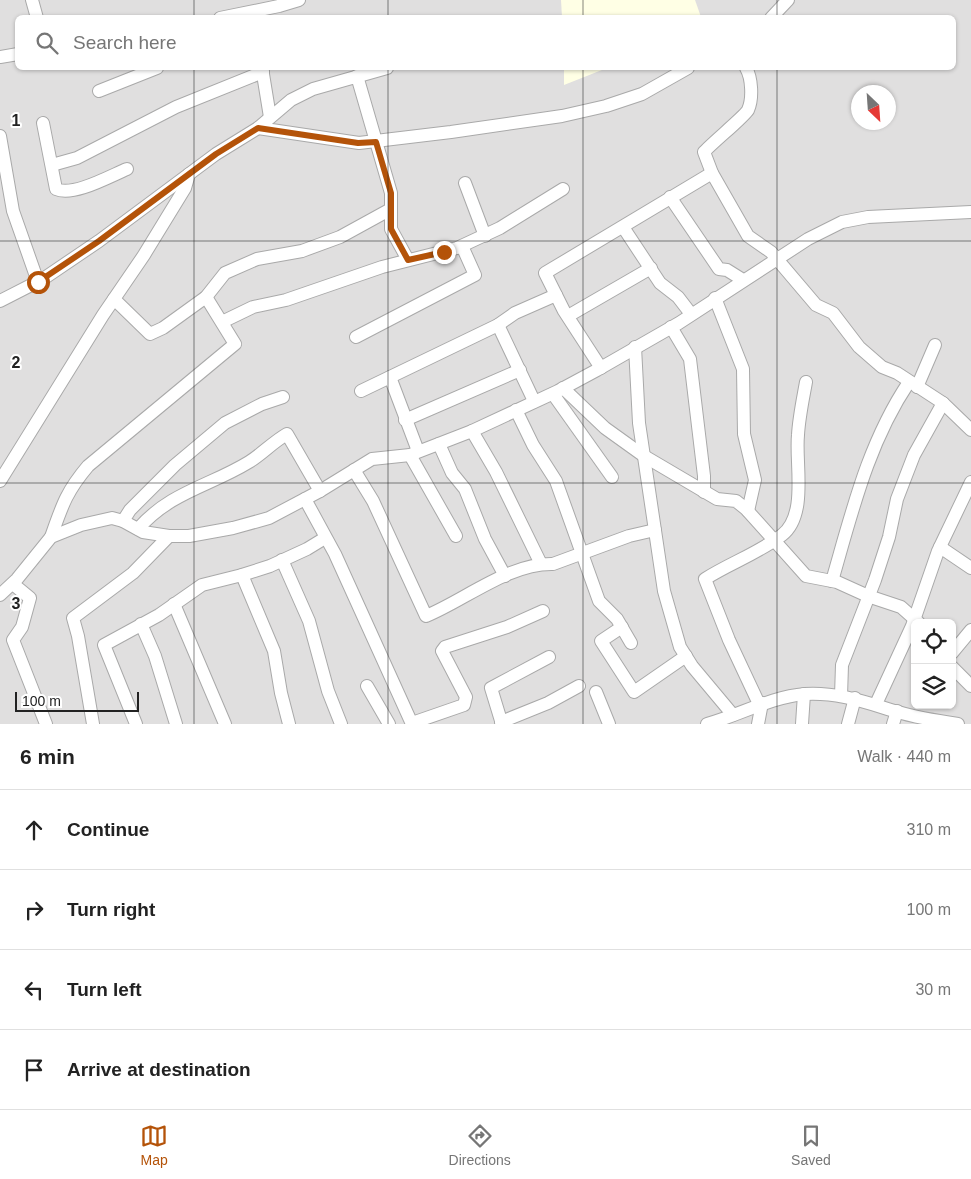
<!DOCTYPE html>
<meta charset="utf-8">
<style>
:root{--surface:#fff;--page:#f6f6f6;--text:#222;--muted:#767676;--line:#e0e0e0;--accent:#b45309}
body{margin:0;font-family:Arial,sans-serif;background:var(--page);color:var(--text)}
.controls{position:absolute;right:15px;bottom:15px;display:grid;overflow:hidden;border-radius:8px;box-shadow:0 1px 4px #0004}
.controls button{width:45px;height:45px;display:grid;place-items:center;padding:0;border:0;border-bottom:1px solid var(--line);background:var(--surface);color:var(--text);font:25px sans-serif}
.compass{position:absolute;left:851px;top:85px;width:45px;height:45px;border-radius:50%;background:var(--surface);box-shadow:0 1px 4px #0004;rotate:155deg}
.scale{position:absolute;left:15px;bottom:12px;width:124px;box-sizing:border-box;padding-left:5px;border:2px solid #222;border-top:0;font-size:14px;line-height:18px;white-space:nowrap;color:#222;-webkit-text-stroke:4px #fff;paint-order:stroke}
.stop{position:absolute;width:15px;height:15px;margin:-11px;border:4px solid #b45309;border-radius:50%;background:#fff}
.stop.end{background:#b45309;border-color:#fff;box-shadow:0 1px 5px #0008}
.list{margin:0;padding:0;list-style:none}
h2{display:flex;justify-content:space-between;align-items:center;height:65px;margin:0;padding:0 20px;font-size:21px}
h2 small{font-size:16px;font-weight:400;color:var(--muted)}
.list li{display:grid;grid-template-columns:32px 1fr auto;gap:15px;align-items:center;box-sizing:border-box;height:80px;padding:0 20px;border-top:1px solid var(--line)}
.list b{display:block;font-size:19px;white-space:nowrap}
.list em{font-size:16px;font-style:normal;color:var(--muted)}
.icon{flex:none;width:28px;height:28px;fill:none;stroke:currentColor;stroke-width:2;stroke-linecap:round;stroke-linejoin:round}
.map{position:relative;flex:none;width:971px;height:724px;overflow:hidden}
.search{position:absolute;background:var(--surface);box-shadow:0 1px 4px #0004;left:15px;right:15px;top:15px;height:55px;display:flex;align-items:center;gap:12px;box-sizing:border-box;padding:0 18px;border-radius:8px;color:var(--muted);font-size:19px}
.sheet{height:385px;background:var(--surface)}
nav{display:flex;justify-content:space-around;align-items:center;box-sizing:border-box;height:70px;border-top:1px solid var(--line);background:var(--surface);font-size:14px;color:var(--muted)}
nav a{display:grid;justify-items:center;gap:2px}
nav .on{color:var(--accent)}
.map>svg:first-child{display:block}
</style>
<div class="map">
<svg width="971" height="724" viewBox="0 0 971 724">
<rect width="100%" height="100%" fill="#f2efe9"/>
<path fill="#e0dfdf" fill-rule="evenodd" d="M0 0H971V724H0ZM18 18H954V68H18ZM858 92H888V122H858ZM915 623H952V705H915Z"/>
<g fill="#ffffe5">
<path d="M561 0H695L701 17H562Z"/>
<path d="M564 68H607L564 85Z"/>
</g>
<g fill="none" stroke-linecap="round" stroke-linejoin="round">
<defs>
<g id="minor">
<path d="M32 0 37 18"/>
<path d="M220 18 279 6 299 0"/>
<path d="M771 18 788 0"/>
<path d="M0 57 18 54"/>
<path d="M262 68 270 117"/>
<path d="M746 68C752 78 753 99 748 110 745 116 712 143 704 152L712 173 748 236 771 252 816 305 833 313 859 347 882 367 897 373 943 403 971 430"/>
<path d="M357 76 391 193V229L408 260"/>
<path d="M99 91 157 68"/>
<path d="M43 123 56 189C73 197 110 176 127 169"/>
<path d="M258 128 359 143 451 132 562 116 606 106 642 94 688 68"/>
<path d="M0 136 13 211 38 282"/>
<path d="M52 165 77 158 176 107 263 72"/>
<path d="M465 183 485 236"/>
<path d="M670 197 719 269 727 270 743 280"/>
<path d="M623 227 660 283 678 297 691 314"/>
<path d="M715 298 743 369 744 434 755 480 748 511"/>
<path d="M114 299 150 334 163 328 206 297 225 273 257 259 302 251 340 237 391 209"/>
<path d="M0 301 43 279 99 241 216 154 258 128 291 100 313 89 387 68"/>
<path d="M568 316 651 268"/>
<path d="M222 322 253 307 286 300 382 267 457 248 500 228 563 189"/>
<path d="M498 325 534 401"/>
<path d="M671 327 690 359 704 476V492"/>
<path d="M356 337 475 275 462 246"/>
<path d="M635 347 639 423 664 591 680 647 692 666 733 715"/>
<path d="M601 368 564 311 545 273 712 173"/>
<path d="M390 377 418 451"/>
<path d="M917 387 935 345"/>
<path d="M563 388 605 428 644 456 717 499 736 501 746 509 806 576 837 582 868 596 901 607 919 623"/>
<path d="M361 391 498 325 515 313 556 295"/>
<path d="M553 394 612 477"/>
<path d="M516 410 533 445 556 481 599 601 617 619 631 643"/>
<path d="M405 420 520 370"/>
<path d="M472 431 496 472 541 564"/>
<path d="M439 444 452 473 465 489 485 539 505 576"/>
<path d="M410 455 456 536"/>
<path d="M354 470 373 501 426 616C465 600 509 563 553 564L629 536 655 530"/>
<path d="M0 481 103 315 144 255 185 188 189 174"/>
<path d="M305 499 335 554 412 724"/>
<path d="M123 521 130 510 175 465 225 423 262 404 283 397"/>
<path d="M138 529C170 492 210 486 249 462 262 454 273 442 287 434L320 491"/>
<path d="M51 537C62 506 66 492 88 466L235 344 206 297"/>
<path d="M940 547 971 568"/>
<path d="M282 560 309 621 328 691 341 724"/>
<path d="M242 575 274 651 281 693 289 724"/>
<path d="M832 581C852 512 868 443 909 382"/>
<path d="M13 584 30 598 22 627 13 640 46 724"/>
<path d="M0 595 17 579 51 537 81 525 112 518 123 521 143 532 169 536H189L233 528 269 518 320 491 372 459 410 455 472 431 558 391 597 370 679 323 808 239 842 222 868 217 971 212"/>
<path d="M174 604 225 724"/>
<path d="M141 624 155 656 176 724"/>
<path d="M622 627 601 641 634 692 686 656"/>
<path d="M952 653 971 630"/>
<path d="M952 667 971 686"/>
<path d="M367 686 389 724"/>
<path d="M596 692 609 724"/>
<path d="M841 696 842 665 875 580 889 537 897 499 914 455 943 403"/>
<path d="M759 704 729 640 705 579C730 563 759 553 782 535 808 515 795 463 798 435 799 417 803 399 806 382"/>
<path d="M876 704 912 626 938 551 971 482"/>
<path d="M501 722 548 703 579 686"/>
<path d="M412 723 464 705 466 697 442 651 445 647 507 627 543 611"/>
<path d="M93 724 78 636 73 618 133 573 169 536"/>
<path d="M136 724 104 645 159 615 202 585 242 575 270 566 307 549 325 538"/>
<path d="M502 724 491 688 549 657"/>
<path d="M707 724C740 715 770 697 805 694 839 692 867 703 898 712 918 718 938 721 958 724"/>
<path d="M758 724 762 703"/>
<path d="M802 724 804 694"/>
<path d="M848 724 855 698"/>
<path d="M893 724 897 711"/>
</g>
</defs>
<use href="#minor" stroke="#a9a9a9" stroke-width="14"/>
<use href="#minor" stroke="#fff" stroke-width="12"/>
</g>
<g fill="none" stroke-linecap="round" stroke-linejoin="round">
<path stroke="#b45309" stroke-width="6" d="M38 282 99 241 216 154 258 128 358 143 376 142 391 193V229L408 260 444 252"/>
</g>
<path fill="none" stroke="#222" stroke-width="1" stroke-opacity="0.55" d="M194 0V18M388 0V18M583 0V18M777 0V18M194 68V724M388 68V724M583 68V724M777 68V724M0 241H971M0 483H971"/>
<g font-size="16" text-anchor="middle" font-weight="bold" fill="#222" stroke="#fff" stroke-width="4" stroke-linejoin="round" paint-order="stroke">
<text x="16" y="126">1</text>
<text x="16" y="368">2</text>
<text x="16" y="609">3</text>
</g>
</svg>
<div class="controls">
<button><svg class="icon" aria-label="locate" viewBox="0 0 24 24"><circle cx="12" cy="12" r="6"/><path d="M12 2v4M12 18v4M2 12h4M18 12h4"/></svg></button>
<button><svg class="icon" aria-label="layers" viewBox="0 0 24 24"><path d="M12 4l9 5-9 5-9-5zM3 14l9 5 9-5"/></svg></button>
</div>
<svg class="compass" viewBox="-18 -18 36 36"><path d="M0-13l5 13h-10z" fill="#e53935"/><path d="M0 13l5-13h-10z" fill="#767676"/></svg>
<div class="scale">100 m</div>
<div class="stop" style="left:38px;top:282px"></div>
<div class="stop end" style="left:444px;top:252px"></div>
<div class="search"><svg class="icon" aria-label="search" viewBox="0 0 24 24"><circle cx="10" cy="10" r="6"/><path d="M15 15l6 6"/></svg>Search here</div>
</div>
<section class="sheet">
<h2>6 min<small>Walk · 440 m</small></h2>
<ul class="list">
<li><svg class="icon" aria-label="ahead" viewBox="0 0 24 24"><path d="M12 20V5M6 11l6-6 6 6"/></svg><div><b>Continue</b></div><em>310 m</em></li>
<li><svg class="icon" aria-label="right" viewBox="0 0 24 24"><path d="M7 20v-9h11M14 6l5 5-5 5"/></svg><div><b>Turn right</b></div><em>100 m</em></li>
<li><svg class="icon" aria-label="left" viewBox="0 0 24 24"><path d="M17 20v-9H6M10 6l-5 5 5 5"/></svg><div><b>Turn left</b></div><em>30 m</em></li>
<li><svg class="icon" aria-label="arrive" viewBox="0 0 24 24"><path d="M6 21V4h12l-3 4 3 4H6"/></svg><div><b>Arrive at destination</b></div></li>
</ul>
</section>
<nav>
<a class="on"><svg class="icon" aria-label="map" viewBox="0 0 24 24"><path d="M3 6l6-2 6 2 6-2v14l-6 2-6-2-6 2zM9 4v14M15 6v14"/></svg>Map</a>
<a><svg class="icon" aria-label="directions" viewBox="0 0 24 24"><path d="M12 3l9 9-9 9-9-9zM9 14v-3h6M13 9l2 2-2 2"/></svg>Directions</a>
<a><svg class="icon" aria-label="saved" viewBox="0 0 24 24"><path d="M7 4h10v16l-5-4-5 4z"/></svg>Saved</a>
</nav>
